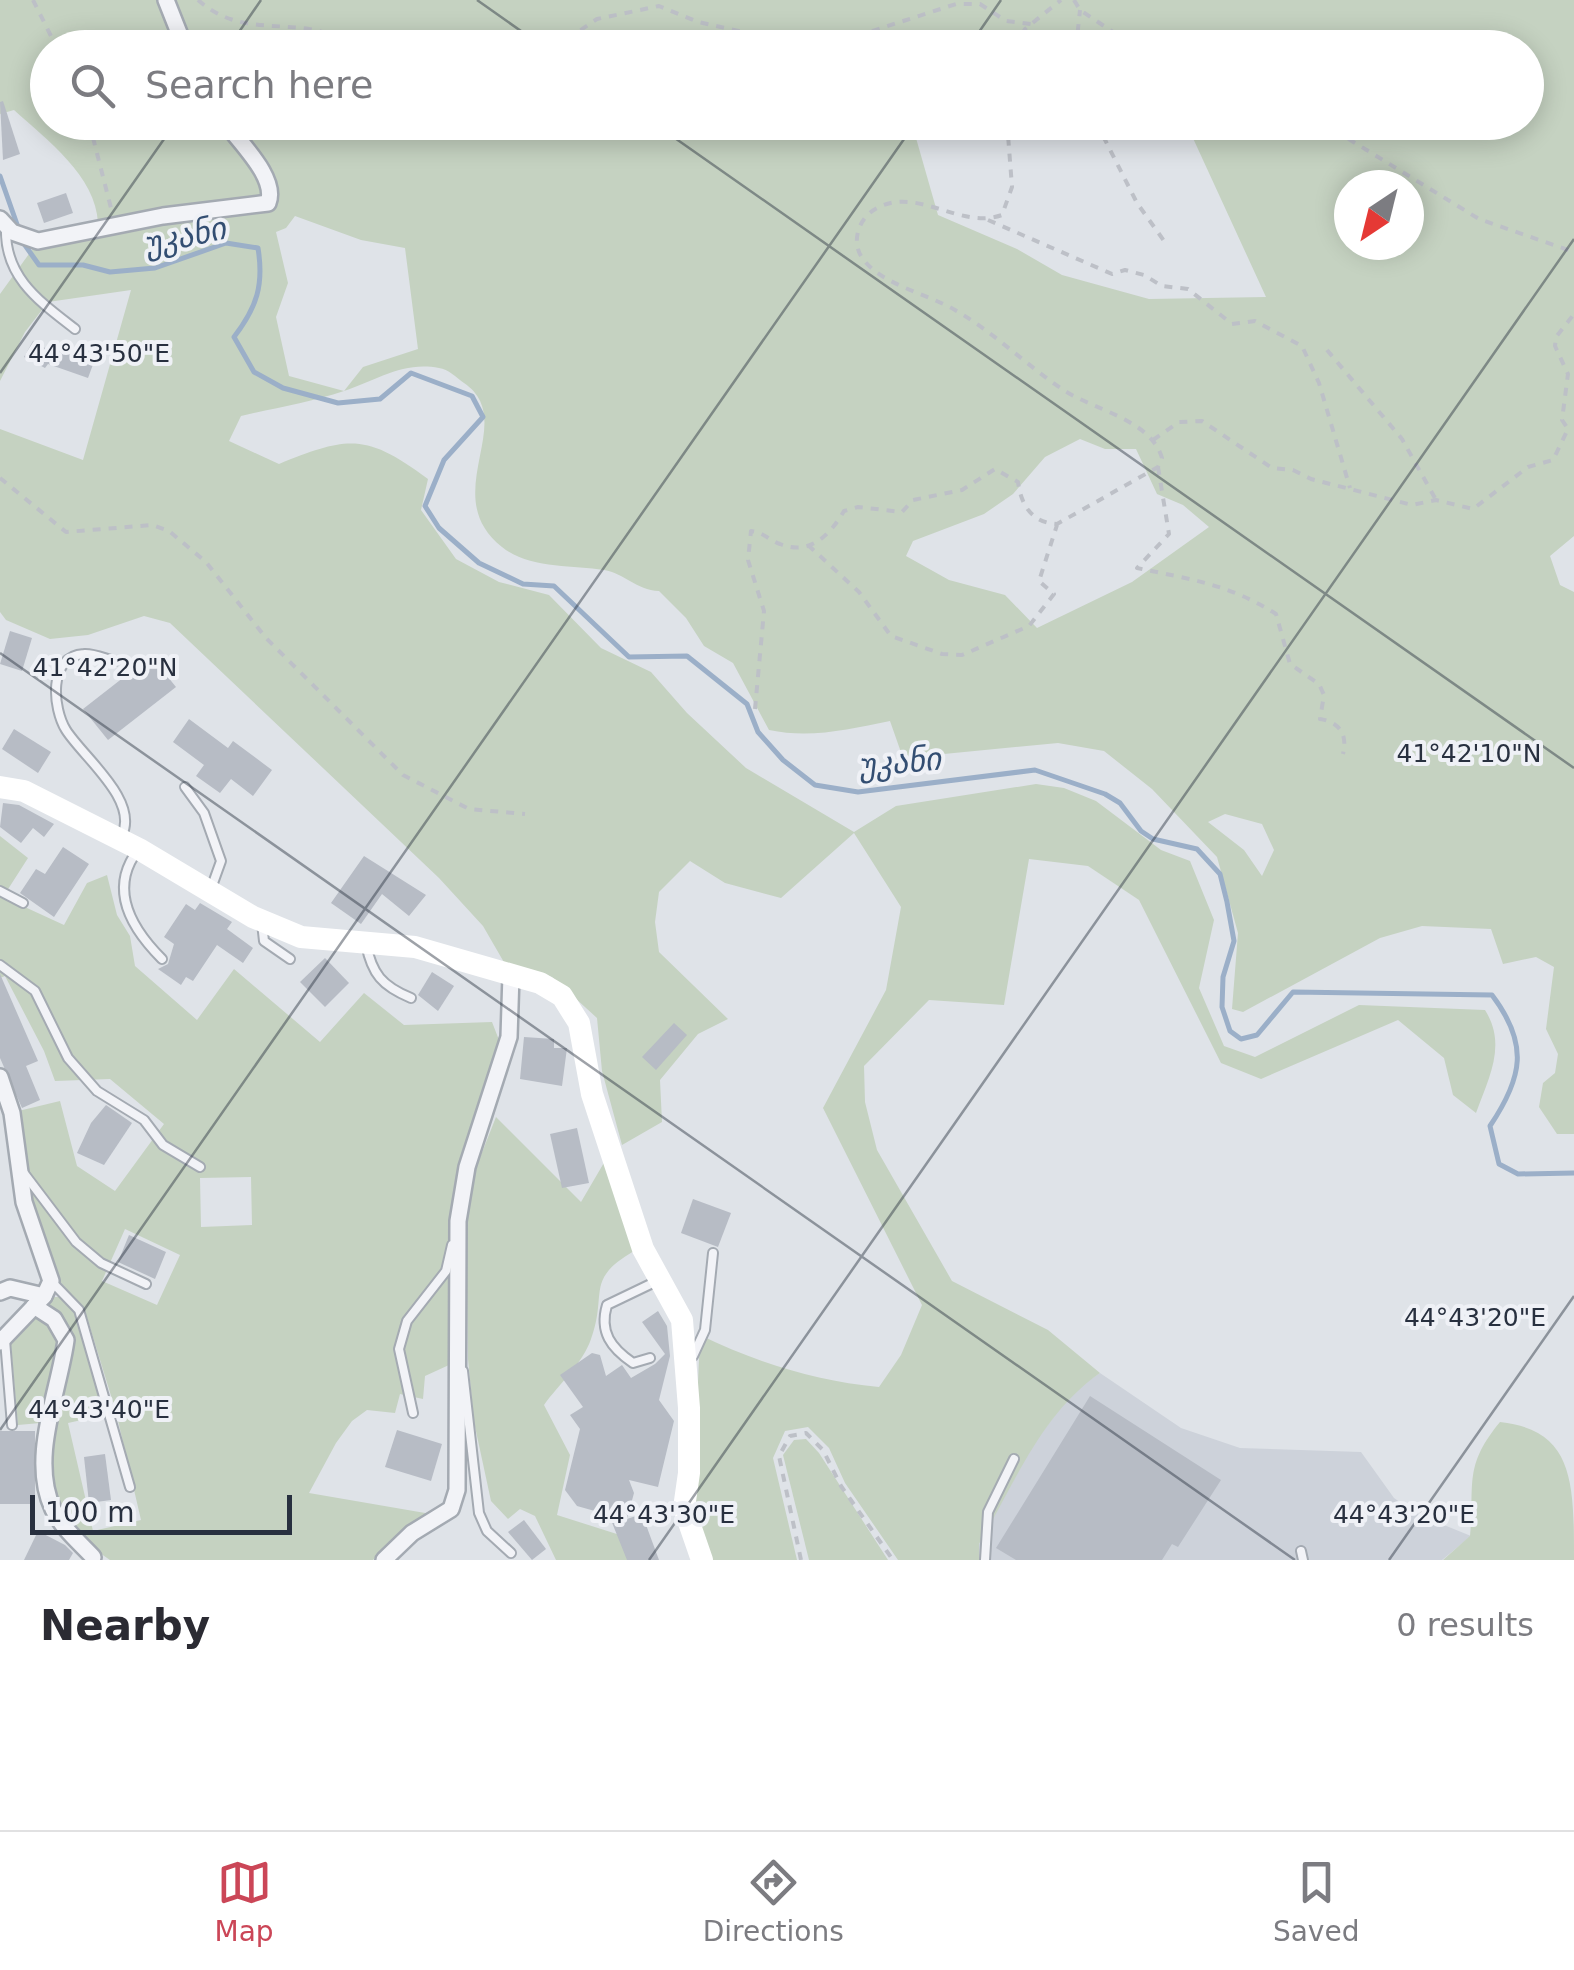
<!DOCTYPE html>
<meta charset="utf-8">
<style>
:root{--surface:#fff;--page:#f2f2f3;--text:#2b2b33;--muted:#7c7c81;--line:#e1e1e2;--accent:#cb4657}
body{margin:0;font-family:"DejaVu Sans","Noto Sans Georgian",sans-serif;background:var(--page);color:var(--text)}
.compass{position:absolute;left:1334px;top:170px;width:90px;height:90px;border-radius:50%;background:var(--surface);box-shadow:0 5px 25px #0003;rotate:215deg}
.scale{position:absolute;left:30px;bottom:25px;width:262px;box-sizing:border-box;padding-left:10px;border:5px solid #28303f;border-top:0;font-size:28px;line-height:35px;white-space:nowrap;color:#28303f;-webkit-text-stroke:8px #eff1f6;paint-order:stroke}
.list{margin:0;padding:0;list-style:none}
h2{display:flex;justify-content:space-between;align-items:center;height:130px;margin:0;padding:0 40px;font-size:42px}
h2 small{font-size:32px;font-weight:400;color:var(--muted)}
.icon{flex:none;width:55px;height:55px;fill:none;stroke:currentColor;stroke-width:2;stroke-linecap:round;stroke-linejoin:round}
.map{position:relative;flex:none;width:1574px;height:1560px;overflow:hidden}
.search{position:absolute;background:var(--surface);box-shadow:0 5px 25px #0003;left:30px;right:30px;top:30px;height:110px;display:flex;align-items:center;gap:25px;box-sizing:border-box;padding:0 35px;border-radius:55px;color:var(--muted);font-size:38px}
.sheet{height:270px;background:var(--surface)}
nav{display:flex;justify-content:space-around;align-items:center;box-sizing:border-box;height:140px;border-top:2px solid var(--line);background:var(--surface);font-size:28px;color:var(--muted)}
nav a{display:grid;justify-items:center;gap:5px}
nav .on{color:var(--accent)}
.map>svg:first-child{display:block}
</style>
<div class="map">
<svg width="1574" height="1560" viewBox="0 0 1574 1560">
<rect width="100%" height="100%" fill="#dfe3e8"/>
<path fill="#cdd2da" d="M1100 1373 1181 1428 1240 1448 1361 1452 1394 1498 1417 1514 1471 1536 1442 1560H979V1544L1032 1446 1073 1391Z"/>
<g fill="#c5d2c1" fill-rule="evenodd">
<path d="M0 0H1574V536L1550 556 1560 585 1574 592V1134H1557L1539 1107 1543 1083 1555 1073 1558 1054 1546 1029 1554 967 1536 957 1503 964 1491 929 1422 926 1380 938 1243 1012 1232 1009 1238 933 1217 857 1152 789 1104 751 1058 743 903 758 890 721C849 729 811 739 769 730L733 663 704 646 686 618 659 591C636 590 624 573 604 570 572 565 529 569 502 547 436 495 520 421 464 383 457 378 448 369 439 368 403 361 377 380 344 391 311 402 275 408 241 416L229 441 279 464C348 436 366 433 428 479L421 510 456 559 499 582 549 595 601 648 651 672 687 713 746 768 854 832 896 806 1036 784 1064 788 1096 801 1161 850 1190 861 1214 920 1199 988 1224 1046 1255 1057 1359 1005 1485 1010C1507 1045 1489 1077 1476 1113L1453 1095 1444 1058 1398 1020 1261 1079 1221 1063 1139 900 1088 866 1029 859 1004 1005 929 1000 864 1066 865 1102 877 1150 952 1281 1048 1330 1100 1373C1041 1414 1015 1483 979 1544V1560H898L845 1483 829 1448 808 1427 785 1431 773 1458 797 1560H708L692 1523 700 1335C758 1363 815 1381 879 1387L901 1355 922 1305 823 1108 886 990 901 907 854 833 781 898 725 883 690 861 659 892 655 922 659 952 728 1019 698 1034 660 1080 662 1122 622 1145 602 1071 597 1018 552 977 505 964 483 926 439 878 170 623 144 616 88 635 50 639 6 620 0 612V429L83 460 131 290 48 302 25 332 0 381V294L34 247 98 223C96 176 47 140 14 110L0 114ZM48 48H1526V122L1186 123 1266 297 1149 299 1062 275 1017 249 938 215 916 138 922 122H48ZM1349 185H1409V245H1349ZM295 216 361 240 405 248 418 349 363 367 344 391 289 376 276 317 288 283 276 232 286 228ZM1080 439 1105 449H1136L1157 494 1183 505 1209 527 1132 582 1037 628 1005 595 949 580 906 556 913 541 984 514 1013 494 1045 457ZM1225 814 1262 824 1274 850 1262 876 1244 850 1208 822Z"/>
<path d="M0 836 28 858 3 897 64 925 87 883 107 875 117 915 130 936 135 966 197 1020 234 969 320 1042 364 993 404 1025 492 1022 499 1040 497 1069 448 1240 449 1365 425 1376 423 1399 400 1394 395 1413 367 1410 352 1421 336 1443 309 1493 431 1514 389 1542 373 1560H110C92 1547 69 1532 60 1511 38 1459 58 1391 69 1339L46 1309 51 1297H62L72 1306 104 1415 68 1423 93 1531 141 1520 116 1412 85 1311 57 1278 43 1251 10 1113 60 1101 77 1166 115 1191 164 1124 110 1079 55 1081 44 1051 5 976 0 978ZM251 1177 252 1225 201 1227 200 1178ZM125 1229 180 1255 157 1305 102 1281Z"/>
<path d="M496 1117 581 1202 605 1161 634 1251C584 1280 608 1293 591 1339 583 1363 559 1384 544 1405L570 1455 557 1515 620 1535 631 1560H556L535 1516 520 1509 508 1519 491 1501 474 1422 468 1359 466 1218 477 1165Z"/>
<path d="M31 1315C47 1319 58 1332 62 1348L40 1423 18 1425 10 1335Z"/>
<path d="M1500 1422C1574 1430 1574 1482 1574 1560H1443L1470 1536C1475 1483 1463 1467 1500 1422Z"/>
<path d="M806 1439 819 1453 888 1560H809L783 1455 794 1440Z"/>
</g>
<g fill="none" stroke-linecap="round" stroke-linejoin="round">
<g stroke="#9bafc8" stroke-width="5">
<path d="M0 176 19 230"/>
<path d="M22 241 39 265H83L110 272 155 268 226 243 258 248C264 285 257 307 234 337L254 372 283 388 338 403 380 399 411 373 472 396 483 417 444 460 425 506 439 528 479 563 523 584 554 586 629 657 687 656 747 704 758 732 783 760 815 785 858 792 1035 770 1105 794 1120 803 1141 831 1153 839 1197 849 1220 874 1227 902 1234 941 1223 977 1222 1007 1230 1031 1241 1039 1257 1035 1293 992 1492 995C1529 1044 1523 1077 1490 1126L1499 1164 1518 1174 1574 1173"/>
</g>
</g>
<g fill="#b7bcc5">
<path d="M3 101 20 154 3 160 0 102Z"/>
<path d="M66 193 73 213 44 223 37 203Z"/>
<path d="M33 341 52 352 55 345 95 359 88 378 48 364 45 368 24 357Z"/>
<path d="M10 631 32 638 22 671 0 664Z"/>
<path d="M151 656 176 687 108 740 83 709Z"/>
<path d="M189 719 228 748 233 741 272 770 253 796 231 779 220 793 196 776 204 765 173 742Z"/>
<path d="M14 729 51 752 38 773 2 749Z"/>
<path d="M3 803 19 805 54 824 44 837 33 828 21 843 0 827Z"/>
<path d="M63 847 89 864 54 917 20 893 36 869 45 874Z"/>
<path d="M364 856 426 895 409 916 382 894 361 924 331 903Z"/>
<path d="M200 903 232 922 227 929 253 948 243 963 217 945 193 981 186 977 181 985 158 969 168 964 174 944 164 937 186 904 195 910Z"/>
<path d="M325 958 349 983 325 1007 300 982Z"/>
<path d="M432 972 454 986 438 1011 418 995Z"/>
<path d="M0 974 38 1061 26 1066 40 1100 22 1108 0 1058Z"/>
<path d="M674 1023 687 1035 656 1070 642 1057Z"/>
<path d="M524 1037 554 1039V1048H567L562 1086 520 1079Z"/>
<path d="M106 1105 132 1123 104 1165 77 1153 91 1123Z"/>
<path d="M577 1128 589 1183 562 1188 550 1134Z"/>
<path d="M693 1199 731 1213 718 1247 681 1233Z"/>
<path d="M129 1235 166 1252 155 1279 118 1262Z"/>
<path d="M658 1311 667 1326 670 1356 659 1400 674 1421 658 1487 629 1480 634 1493 627 1519 642 1514 659 1560H627L609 1515 577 1506 565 1490 580 1429 570 1415 583 1407 560 1375 592 1353 600 1355 606 1376 622 1365 631 1378 655 1364 665 1354 642 1322Z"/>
<path d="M1090 1396 1221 1480 1178 1547 1172 1544 1162 1560H1016L996 1548Z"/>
<path d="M397 1430 442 1444 431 1481 385 1467Z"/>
<rect x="0" y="1431" width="35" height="73"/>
<path d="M105 1454 111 1500 89 1503 84 1457Z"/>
<path d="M524 1520 546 1549 532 1560 508 1532Z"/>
<path d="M38 1531 65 1545 73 1553 69 1560H24Z"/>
</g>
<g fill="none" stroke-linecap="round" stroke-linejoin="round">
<defs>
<g id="lane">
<path d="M6 227C4 277 39 301 75 329"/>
<path d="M115 661C106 659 93 653 84 654 47 656 53 709 66 730 83 757 139 800 122 835"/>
<path d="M185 787 204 813 221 861 212 886"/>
<path d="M138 850C108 889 131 928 162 959"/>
<path d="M0 891 23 903"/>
<path d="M262 923 264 941 290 959"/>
<path d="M366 944C372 974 382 986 411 998"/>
<path d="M0 965 35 991 68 1058 97 1091 144 1120 163 1145 200 1167"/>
<path d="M23 1172 76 1242 101 1263 146 1284"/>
<path d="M51 1281 79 1310 130 1487"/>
<path d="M5 1340 12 1425"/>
<path d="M693 1356 705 1330 713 1253"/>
<path d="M650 1358 633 1363C611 1348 599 1332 607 1305L657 1281"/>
<path d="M463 1371 479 1513 487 1531 511 1553"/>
<path d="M413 1413 399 1349 407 1321 446 1271 452 1245"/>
<path d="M1301 1551 1303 1560"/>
<path d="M985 1560 988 1512 1014 1459"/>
</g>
<g id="street">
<path d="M166 0 185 48"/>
<path d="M0 219 12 232 38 241 163 216 268 203C278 178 239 142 225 122"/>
<path d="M0 1077 12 1113 24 1202 51 1281 44 1296 0 1342"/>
<path d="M0 1292 10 1288 44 1296"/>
<path d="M34 1306 54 1319 66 1340C59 1392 29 1458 53 1509 62 1528 79 1542 93 1557"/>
<path d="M384 1560 412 1533 451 1509 457 1490 458 1221 467 1167 509 1037 511 975"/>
</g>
</defs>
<use href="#lane" stroke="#a4aab2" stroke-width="12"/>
<use href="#street" stroke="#a4aab2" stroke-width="20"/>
<g stroke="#bdc0c7" stroke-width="4" stroke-dasharray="8 8" stroke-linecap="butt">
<path d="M33 0 57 48"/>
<path d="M198 0C234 31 266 23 309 29 326 31 344 42 362 43 383 44 395 32 414 48"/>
<path d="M1074 0 1080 10 1137 48"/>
<path d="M554 48 597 19 659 6 698 22 806 46 838 42 956 4H980L1006 21 1031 24"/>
<path d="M1014 48 1025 29 1061 0"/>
<path d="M1076 48 1080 10"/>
<path d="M89 122 112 212"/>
<path d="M1096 122 1137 203 1167 245"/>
<path d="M1321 122 1479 219 1574 252"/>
<path d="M988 220 1112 274 1125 270 1144 275 1162 286 1188 289 1232 324 1255 321 1302 346 1319 383 1350 488"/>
<path d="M1327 350 1402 439 1436 500"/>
<path d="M1153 440 1179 422 1202 421 1272 468 1293 470 1311 479 1412 505 1436 500 1473 509 1528 467 1553 460 1568 429 1562 420 1568 374 1555 346 1556 337 1574 314"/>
<path d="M1158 467 1169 534 1137 568C1189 579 1229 584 1276 614L1290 664 1319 684 1324 695 1320 719C1339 722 1348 734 1343 754"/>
<path d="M0 478 66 532 152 525 169 531 206 562 266 638 403 775 469 809 525 814"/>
<path d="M808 545 859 592 891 636 942 654 962 655 1029 626 1054 594 1039 581 1057 525"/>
<path d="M755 709 764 611 748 560 751 531C763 532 769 540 780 544 810 556 830 535 844 511L858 507 902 512 913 500 962 490 995 469 1018 482C1021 505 1032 523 1057 524L1158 467 1162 458C1151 420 1095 410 1065 391 1027 366 995 333 955 310 928 294 882 285 863 259 850 242 859 217 877 208 918 186 960 230 1002 215L1012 187 1007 122"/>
<path d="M801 1560 779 1456 790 1436 806 1433 823 1450 841 1486 893 1560"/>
</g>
<use href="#lane" stroke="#f2f3f7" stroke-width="8"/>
<use href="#street" stroke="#f2f3f7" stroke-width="15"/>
<path stroke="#fff" stroke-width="22" d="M0 787 24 791 139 849 253 917 301 937 415 947 540 983 562 996 579 1023 592 1094 643 1249 682 1320 689 1408V1473L684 1508 702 1560"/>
</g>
<path fill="none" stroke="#28303f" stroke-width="2.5" stroke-opacity="0.45" d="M477 0 545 48M228 48 261 0M968 48 1001 0M652 122 1574 768M0 373 176 122M0 653 1295 1560M0 1430 916 122M649 1560 1574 239M1389 1560 1574 1296"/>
<g text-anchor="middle" stroke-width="8" stroke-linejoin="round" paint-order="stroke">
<g font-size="32" font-style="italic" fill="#334e72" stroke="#eff1f6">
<text transform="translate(185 236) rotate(-12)" y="11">უკანი</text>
<text transform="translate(900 762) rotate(-5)" y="11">უკანი</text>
</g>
</g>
<g font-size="25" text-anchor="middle" fill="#28303f" stroke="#eff1f6" stroke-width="8" stroke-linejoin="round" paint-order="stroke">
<text x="99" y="362">44°43'50"E</text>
<text x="105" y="676">41°42'20"N</text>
<text x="1469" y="762">41°42'10"N</text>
<text x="1475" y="1326">44°43'20"E</text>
<text x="99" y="1418">44°43'40"E</text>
<text x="664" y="1523">44°43'30"E</text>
<text x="1404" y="1523">44°43'20"E</text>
</g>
</svg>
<svg class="compass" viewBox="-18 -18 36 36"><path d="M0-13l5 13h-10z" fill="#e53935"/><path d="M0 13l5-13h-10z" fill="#7c7c81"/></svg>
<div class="scale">100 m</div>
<div class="search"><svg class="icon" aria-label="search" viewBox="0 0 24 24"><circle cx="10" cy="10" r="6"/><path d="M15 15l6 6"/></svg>Search here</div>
</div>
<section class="sheet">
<h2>Nearby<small>0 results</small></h2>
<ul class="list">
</ul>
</section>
<nav>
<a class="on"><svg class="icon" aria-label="map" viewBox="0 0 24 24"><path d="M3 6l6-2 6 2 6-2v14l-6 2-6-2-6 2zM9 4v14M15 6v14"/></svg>Map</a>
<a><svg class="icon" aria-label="directions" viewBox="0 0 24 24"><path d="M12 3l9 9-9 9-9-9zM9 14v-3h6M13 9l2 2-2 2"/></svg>Directions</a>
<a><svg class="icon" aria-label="saved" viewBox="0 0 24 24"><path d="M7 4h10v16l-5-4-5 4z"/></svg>Saved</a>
</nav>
